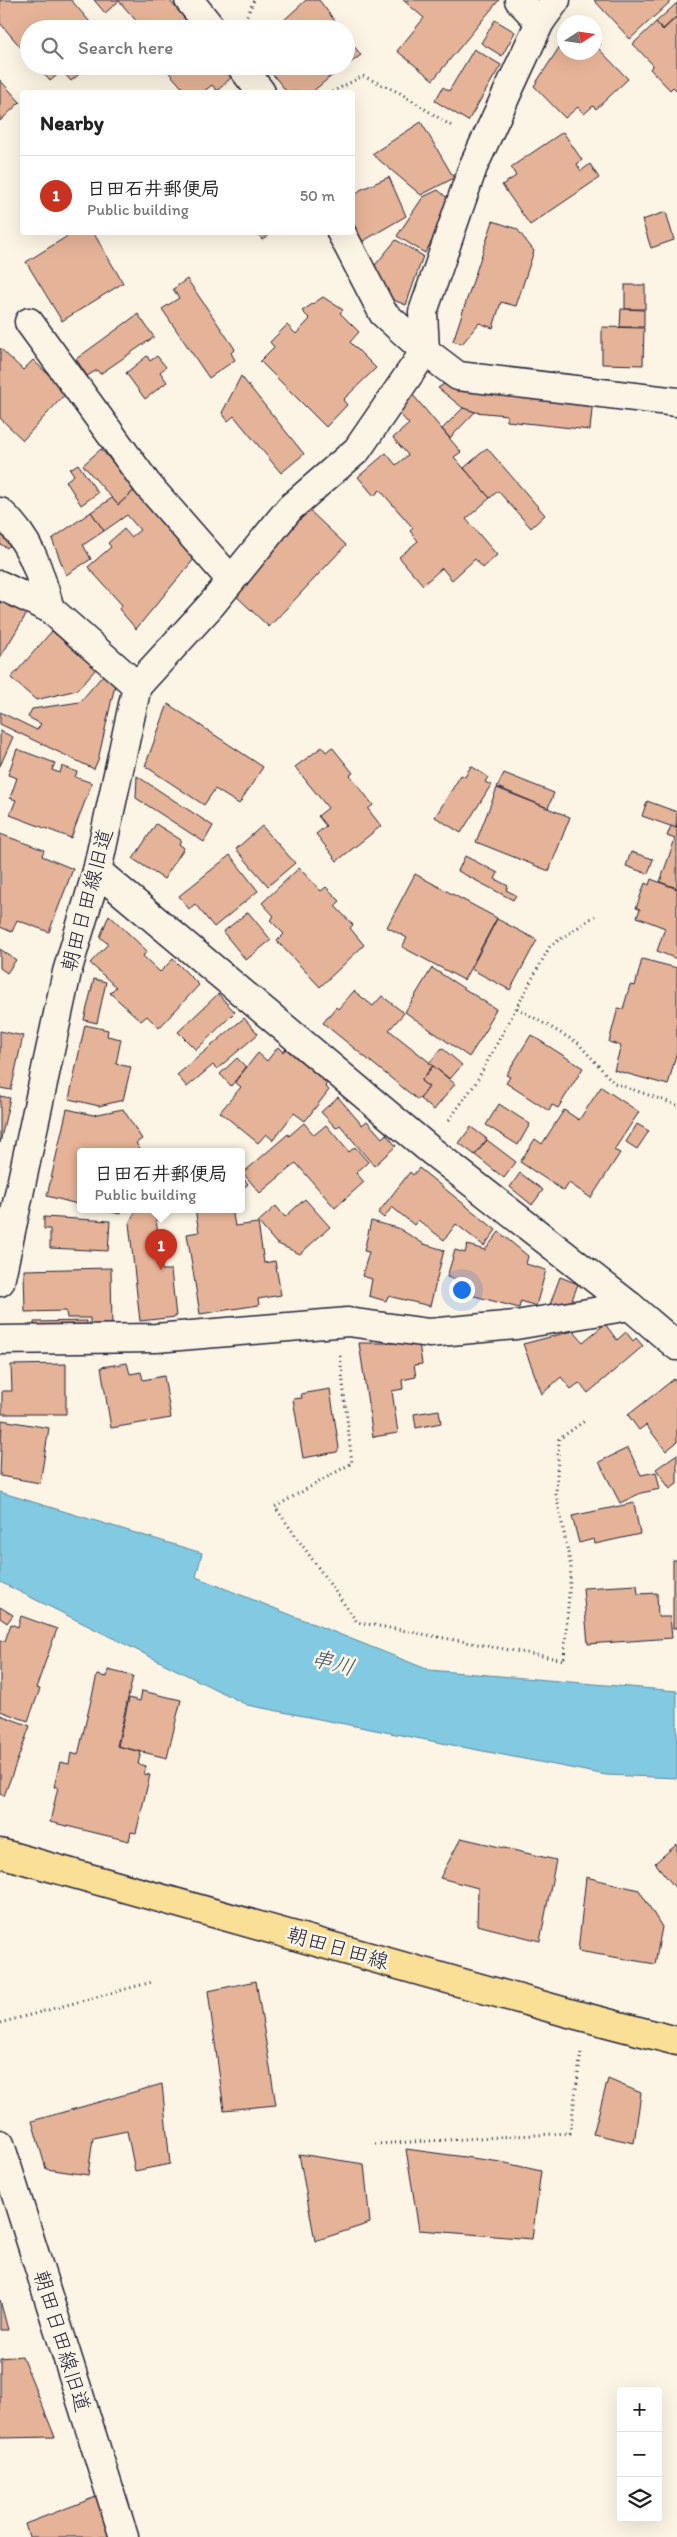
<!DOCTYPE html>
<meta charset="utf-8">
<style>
:root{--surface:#fff;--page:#f6f6f6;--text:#222;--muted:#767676;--line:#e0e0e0;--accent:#c8321e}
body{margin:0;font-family:Itim,"Klee One",sans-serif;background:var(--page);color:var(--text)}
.controls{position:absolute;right:15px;bottom:15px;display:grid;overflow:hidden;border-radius:5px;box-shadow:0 5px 20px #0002}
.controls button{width:45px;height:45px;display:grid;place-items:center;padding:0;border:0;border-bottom:1px solid var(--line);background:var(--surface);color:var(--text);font:25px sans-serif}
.compass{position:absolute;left:557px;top:15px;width:45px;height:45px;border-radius:50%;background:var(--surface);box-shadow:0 5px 20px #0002;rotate:78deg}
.you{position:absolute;left:461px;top:1289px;width:18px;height:18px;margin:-12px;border:4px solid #fff;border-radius:50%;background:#1a73e8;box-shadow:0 0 0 8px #1a73e833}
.badge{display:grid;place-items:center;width:32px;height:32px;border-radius:50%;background:var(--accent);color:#fff;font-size:16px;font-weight:700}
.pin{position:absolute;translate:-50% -41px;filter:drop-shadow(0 1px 2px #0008)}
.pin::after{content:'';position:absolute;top:26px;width:18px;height:15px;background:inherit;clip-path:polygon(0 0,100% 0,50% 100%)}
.popup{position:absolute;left:77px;top:1148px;width:168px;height:65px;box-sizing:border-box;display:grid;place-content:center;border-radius:5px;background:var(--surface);filter:drop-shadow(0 1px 4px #0005);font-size:16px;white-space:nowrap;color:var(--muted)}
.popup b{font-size:19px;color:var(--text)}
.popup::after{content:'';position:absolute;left:50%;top:100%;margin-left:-10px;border:10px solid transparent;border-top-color:var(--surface)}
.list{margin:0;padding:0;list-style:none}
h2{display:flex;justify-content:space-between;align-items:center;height:65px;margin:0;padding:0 20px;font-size:21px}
h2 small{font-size:16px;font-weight:400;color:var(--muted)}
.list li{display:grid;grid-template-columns:32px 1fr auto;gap:15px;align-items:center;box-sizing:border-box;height:80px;padding:0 20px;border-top:1px solid var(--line)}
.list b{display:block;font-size:19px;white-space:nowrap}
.list p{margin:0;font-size:16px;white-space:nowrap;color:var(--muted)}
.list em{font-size:16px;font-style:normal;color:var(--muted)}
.icon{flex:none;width:28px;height:28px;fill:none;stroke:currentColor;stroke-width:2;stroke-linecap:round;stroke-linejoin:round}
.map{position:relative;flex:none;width:677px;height:2537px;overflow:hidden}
.search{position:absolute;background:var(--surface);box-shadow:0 5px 20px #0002;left:20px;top:20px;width:335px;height:55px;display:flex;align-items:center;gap:12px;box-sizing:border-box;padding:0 18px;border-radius:28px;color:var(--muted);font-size:19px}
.panel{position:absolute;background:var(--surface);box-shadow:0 5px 20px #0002;left:20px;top:90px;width:335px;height:145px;border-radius:5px}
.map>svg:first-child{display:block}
</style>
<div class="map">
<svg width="677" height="2537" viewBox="0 0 677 2537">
<rect width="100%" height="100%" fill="#fcf5e5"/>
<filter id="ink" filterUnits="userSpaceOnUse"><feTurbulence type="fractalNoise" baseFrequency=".02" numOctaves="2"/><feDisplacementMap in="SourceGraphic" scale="10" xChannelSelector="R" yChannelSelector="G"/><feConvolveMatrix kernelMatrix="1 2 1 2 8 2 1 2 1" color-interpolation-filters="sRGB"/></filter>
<g filter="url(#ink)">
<path fill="#81cae1" stroke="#5b879f" d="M0 1492 202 1553 196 1577 429 1670 677 1691V1778L606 1775 247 1705 0 1582Z"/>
<g fill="#e5b397" stroke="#22223b">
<path d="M0 0H71L96 29H29V57L0 23Z"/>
<path d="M94 0H169L195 29H134L139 24 119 1 105 13Z"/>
<path d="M306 0H319L341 29H290L283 21Z"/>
<path d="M403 0H499L433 80 397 51 424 18Z"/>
<path d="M594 0H668L670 2 630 39Z"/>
<path d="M677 3V16L663 29 656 22Z"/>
<path d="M677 17V91L673 87 670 90 650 69 653 65 633 44 656 22 663 30Z"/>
<path d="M495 20 515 32 502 56 481 43Z"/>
<path d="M283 21 290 29H273L277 26Z"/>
<path d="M346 36 361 55 346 66Z"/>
<path d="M594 37 601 44 597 47 628 79 596 109 593 106 584 114 578 107 565 118 534 86 564 40V52H594Z"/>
<path d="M474 49 501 65 468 121 435 101 443 87 449 91Z"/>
<path d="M37 66H89L71 81 62 71 50 81Z"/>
<path d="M163 66H228L235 74 217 91 212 85 203 92H186Z"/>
<path d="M266 66H320L329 78 312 92H287Z"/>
<path d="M320 66H346L329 78Z"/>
<path d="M0 80 20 102 0 121Z"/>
<path d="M421 122 454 178 421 195 372 154Z"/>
<path d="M563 132 582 160 577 164 581 171 590 164 599 178 530 225 502 185 516 176 511 167Z"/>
<path d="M389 177 406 216 360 243 352 228V200L360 190Z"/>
<path d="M438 190 453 203 425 253 397 236 423 197Z"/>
<path d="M666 212 674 240 651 248 642 220Z"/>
<path d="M493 221 517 229 534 251 516 306 501 302 493 328 479 323 462 344 453 341Z"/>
<path d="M74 232H93L123 283 62 321 26 262Z"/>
<path d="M258 232H274L262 240Z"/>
<path d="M396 240 423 256 406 305 373 292 371 270Z"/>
<path d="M187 279 235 349 231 353 235 360 209 378 162 309 179 298 173 289Z"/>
<rect x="625" y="285" width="20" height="24"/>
<path d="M323 297 343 310 340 313 359 332 350 342 376 368 343 400 347 405 326 427 260 361 274 347 270 342 287 325 296 334 310 319 302 311Z"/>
<path d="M621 309 644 310V327H620Z"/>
<path d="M138 314 154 337 100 374 97 370 87 376 76 359Z"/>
<path d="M602 327 644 328 643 365 602 364Z"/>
<path d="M0 348 23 370 33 360 67 392 23 440 0 418Z"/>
<path d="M147 356 150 361 157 356 166 367 160 372 167 382 145 399 126 373Z"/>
<path d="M241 376 304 454 281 473 234 416 228 421 222 413Z"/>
<path d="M447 382 593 398 590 430 507 421V415L475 412 463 408 438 388Z"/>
<path d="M413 395 461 452 454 457 490 498 466 519 497 555 483 568 475 559 452 580 442 568 423 585 399 557 418 541 410 531 413 528 380 490 374 496 358 477 386 453 396 465 408 455 393 438 409 424 396 410Z"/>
<path d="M463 408 475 412 450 438 442 429Z"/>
<path d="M487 448 545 515 531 528 498 491 490 498 464 468Z"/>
<path d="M101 449 136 489 118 505 83 465Z"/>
<path d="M78 464 98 493 81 505 66 481 74 475 70 469Z"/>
<path d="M136 489 195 558 136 629 119 609 122 605 88 567 111 547 108 543 124 529 131 537 140 530 127 515 104 531 91 512 112 498 118 505Z"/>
<path d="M309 510 346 545 269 627 232 592Z"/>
<path d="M91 512 104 531 83 545 91 559 66 575 52 539Z"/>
<path d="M0 519 14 537 7 548 0 544Z"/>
<path d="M0 596 27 613 0 658Z"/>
<path d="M52 631 96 669 77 690 36 700 11 678Z"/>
<path d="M103 675 115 685 98 760 94 769 0 724V712L37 730 41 724 28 717 32 709 80 702Z"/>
<path d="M168 704 263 767 239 804 215 789 204 805 145 766Z"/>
<path d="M0 731 13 737 0 766Z"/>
<path d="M322 747 326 752 332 747 353 773 350 775 373 805 368 809 381 826 337 861 316 834 326 826 318 816 328 808 295 767Z"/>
<path d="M17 749 55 763 52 770 60 773 62 766 77 772 75 777 92 783 71 838 10 815 16 800 10 798 17 778 8 775Z"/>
<path d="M471 766 488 777 485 782 491 785 461 833 435 817 461 775 465 777Z"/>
<path d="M504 773 554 793 548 808 497 787Z"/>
<path d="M137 776 213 826 204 842 136 798Z"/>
<path d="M497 788 570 817 549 871 476 842Z"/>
<path d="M647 801 677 812 676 828 642 816Z"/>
<path d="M156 824 181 840 179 844 184 848 164 879 133 859Z"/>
<path d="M677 824V888L660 882 675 839 667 836 671 826 676 828Z"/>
<path d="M262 826 295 863 268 886 236 849Z"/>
<path d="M0 834 44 850 42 856 73 869 49 932 17 920 12 932 0 927Z"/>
<path d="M631 852 653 859 648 874 626 866Z"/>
<path d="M230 855 258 891 214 927 195 904 189 909 179 896Z"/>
<path d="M465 856 498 873 495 879 508 886 506 890 516 895 513 900 458 871Z"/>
<path d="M299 868 321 891 326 887 340 901 335 906 353 925 350 928 364 945 320 987 277 941 284 934 270 920 274 916 262 903Z"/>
<path d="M415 874 497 918 464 980 402 947 407 938 387 927Z"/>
<path d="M651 879 677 889V959L657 951 665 928 637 917 640 909 636 908 645 883 649 885Z"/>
<path d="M248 912 271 940 246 960 223 932Z"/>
<path d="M109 915 147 951 143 956 160 972 173 959 199 985 159 1028 147 1016 141 1021 110 993 116 987 90 963 108 944 100 937Z"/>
<path d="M497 919 537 940 510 990 471 969Z"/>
<path d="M0 949 16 960 7 973 0 968Z"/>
<path d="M642 959 677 968V1051L668 1085 614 1070 621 1046 609 1042 618 1008 623 1009 630 985 635 986Z"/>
<path d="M432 968 496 1009 487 1024 489 1026 469 1057 405 1012Z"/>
<path d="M94 979 106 982 97 1023 84 1020Z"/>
<path d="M354 991 373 1006 382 996 404 1013 389 1030 433 1065 421 1081 429 1087 418 1100 323 1023 336 1007 338 1009Z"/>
<path d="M218 994 235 1012 196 1050 178 1032Z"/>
<path d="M244 1018 258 1034 217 1069 213 1065 187 1087 177 1075Z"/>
<path d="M85 1025 108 1030 107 1036 121 1039 116 1064 131 1067 123 1100 99 1106 69 1099Z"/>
<path d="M0 1031 23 1036 11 1090 0 1088Z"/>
<path d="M531 1035 583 1068 558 1108 552 1105 549 1111 506 1083 510 1077 506 1075Z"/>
<path d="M278 1047 283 1052 286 1049 327 1083 325 1086 329 1090 305 1121 294 1113 273 1140 266 1134 258 1143 220 1112 241 1087 235 1082 258 1053 267 1061Z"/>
<path d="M442 1048 462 1065 450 1079 429 1063Z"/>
<path d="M237 1058 246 1067 231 1086 220 1074Z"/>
<path d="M433 1066 455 1084 434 1110 420 1099 429 1087 421 1081Z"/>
<path d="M601 1087 639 1112 614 1150 620 1153 591 1198 569 1183 564 1191 520 1162 535 1139 542 1144 564 1110 579 1120Z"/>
<path d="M0 1096 10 1098 0 1143Z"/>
<path d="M338 1097 362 1125 367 1121 382 1138 386 1134 396 1146 374 1166 340 1125 336 1128 321 1112Z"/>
<path d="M499 1104 530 1124 518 1145 486 1125Z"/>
<path d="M67 1109 93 1115 123 1109 142 1139 136 1143 141 1151H81V1205L47 1196Z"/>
<path d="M304 1123 314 1135 326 1125 349 1152 355 1147 368 1162 356 1173 364 1182 335 1208 296 1163 260 1193 243 1173 288 1134 289 1136Z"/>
<path d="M637 1124 649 1131 637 1149 626 1142Z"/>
<path d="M471 1127 487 1139 475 1155 459 1143Z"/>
<path d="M487 1140 516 1162 504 1178 475 1155Z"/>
<path d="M419 1168 496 1230 484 1246 456 1224 444 1240 418 1220 414 1225 392 1207 384 1218 378 1213 410 1172 413 1175Z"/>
<path d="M520 1173 543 1190 532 1205 510 1187Z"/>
<path d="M241 1176 248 1184 241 1190Z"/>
<path d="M305 1199 330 1227 300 1254 276 1243 258 1222 276 1206 285 1217Z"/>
<path d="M98 1209H121L120 1214Z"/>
<path d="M195 1209H232L235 1226 258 1223 264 1263 275 1261 281 1295 258 1299 259 1305 200 1314 187 1234 199 1232Z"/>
<path d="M155 1210 162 1270H171L176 1317 140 1321 129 1223 135 1212Z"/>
<path d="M44 1217 110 1221 108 1251 50 1248V1229H44Z"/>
<path d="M371 1221 398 1228 424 1244 444 1250 430 1306 388 1296 386 1301 369 1296 372 1279 362 1276 369 1252 364 1251Z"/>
<path d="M499 1232 528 1256 526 1264 546 1270 536 1306 521 1301 519 1308 467 1294 470 1284 447 1277 455 1250 465 1253 467 1245 485 1250Z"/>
<path d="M111 1268 112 1330H90V1318H67L66 1311 25 1312 24 1270Z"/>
<path d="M560 1277 578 1284 569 1308 549 1307Z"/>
<path d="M87 1321V1330L34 1331V1322Z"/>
<path d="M605 1324 617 1340 626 1332 633 1341 636 1338 643 1346 588 1393 579 1383 571 1389 561 1377 542 1394 523 1344 573 1331 583 1342Z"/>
<path d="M359 1343H419L422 1364 414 1365 416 1377 402 1380 403 1389 392 1391 398 1433 373 1437Z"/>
<path d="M127 1363 130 1374 141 1372 143 1380 164 1376 171 1418 111 1428 101 1367Z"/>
<path d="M66 1364V1414H2V1391H12L11 1365Z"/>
<path d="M674 1379 677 1384V1442L666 1451 646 1425 639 1430 628 1415Z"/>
<path d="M330 1389 339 1448 337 1452 303 1458 293 1399 302 1398 301 1394Z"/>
<path d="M439 1410 441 1423 416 1428 414 1414Z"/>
<path d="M2 1420 49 1428 40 1483 0 1476Z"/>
<path d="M628 1448 641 1475 656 1472 660 1489 641 1493 620 1503 599 1462Z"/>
<path d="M677 1454V1484L670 1489 656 1469Z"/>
<path d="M634 1503 640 1534 595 1544 594 1539 579 1543 572 1516Z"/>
<rect x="673" y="1560" width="4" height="68"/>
<path d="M637 1585 638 1594 657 1593 658 1617H670L672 1638 588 1644 583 1588Z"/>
<path d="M0 1607 13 1615 7 1623 0 1618Z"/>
<path d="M21 1616 57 1629 36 1688 40 1689 28 1721 0 1711V1641H5L11 1624 18 1627Z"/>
<path d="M108 1670 133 1676 117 1746 141 1752 138 1764 146 1766 144 1774 150 1775 136 1833 131 1832 129 1841 50 1822 58 1787H54L60 1762 69 1764 71 1753 78 1755 97 1675 107 1677Z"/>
<path d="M142 1691 181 1700 167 1758 118 1746 129 1698 140 1701Z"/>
<path d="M0 1715 30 1726 4 1796 0 1794Z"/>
<path d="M461 1838 556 1860 540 1941 477 1925 478 1888 440 1878Z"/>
<path d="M677 1844V1890L655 1863Z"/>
<path d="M586 1877 639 1890 662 1927 655 1964 578 1951Z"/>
<path d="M256 1981 276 2105 224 2110 208 1991Z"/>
<path d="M608 2079 641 2093 634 2143 593 2134Z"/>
<path d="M162 2084 170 2164 135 2171 127 2131 93 2138 88 2175 46 2169 32 2121Z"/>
<path d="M406 2149 501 2162 541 2171 532 2239 419 2230Z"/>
<path d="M299 2154 364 2164 370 2223 315 2241Z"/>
<path d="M0 2300 8 2330H0Z"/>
<path d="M22 2356 55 2437 0 2438V2358Z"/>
<path d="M109 2492 124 2537H29L25 2524Z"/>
</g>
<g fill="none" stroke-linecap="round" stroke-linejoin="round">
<defs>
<g id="minor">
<path d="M189 0 212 29"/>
<path d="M519 0 540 22"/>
<path d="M241 66 261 92"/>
<path d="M341 232 383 313 425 351 458 376 677 402"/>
<path d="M29 322 147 484 231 580"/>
<path d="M0 512C31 540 39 570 50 609"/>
<path d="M0 585 50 609 137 686"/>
<path d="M137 686 212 604 290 508 357 450 425 351 423 312 473 167 540 22 556 0"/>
<path d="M97 871 429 1149 630 1306 677 1346"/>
<path d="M0 1282 67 972 97 871 137 686"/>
<path d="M0 1340 156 1338 348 1322 429 1333 516 1325 630 1306"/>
<path d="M0 2144 124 2537"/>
</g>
<path id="major" d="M0 1853 569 2013 677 2041"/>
</defs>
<use href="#minor" stroke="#22223b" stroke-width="31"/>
<use href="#major" stroke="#22223b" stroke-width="31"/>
<g stroke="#22223b" stroke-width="3" stroke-dasharray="1 4" stroke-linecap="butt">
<path d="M245 20 254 0"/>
<path d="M332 92 363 76 400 93 453 127"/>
<path d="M517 1008 578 1043 614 1083 677 1105"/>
<path d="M449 1120 475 1084 550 946 595 916"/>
<path d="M340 1356 352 1463 275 1507 357 1622 564 1660 571 1567 556 1494 559 1439 586 1420"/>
<path d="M0 2023 152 1982"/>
<path d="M375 2144 570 2133 581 2052"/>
</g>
<use href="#minor" stroke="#fcf5e5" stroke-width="28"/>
<use href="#major" stroke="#fadf96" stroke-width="28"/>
</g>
</g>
<g text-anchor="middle" stroke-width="5" stroke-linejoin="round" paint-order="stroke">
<g font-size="21" fill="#22223b" stroke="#fcf5e5">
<text transform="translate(87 900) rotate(-75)" y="7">朝田日田線旧道</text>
<text transform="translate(338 1948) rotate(16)" y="7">朝田日田線</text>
<text transform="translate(62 2341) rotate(73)" y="7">朝田日田線旧道</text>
</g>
<g font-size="22" font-style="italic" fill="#3e546d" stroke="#fcf5e5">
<text transform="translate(333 1662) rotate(15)" y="8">串川</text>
</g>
</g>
</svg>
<div class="controls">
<button>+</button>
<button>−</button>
<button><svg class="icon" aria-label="layers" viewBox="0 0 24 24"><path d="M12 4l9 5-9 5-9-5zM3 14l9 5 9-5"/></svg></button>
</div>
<svg class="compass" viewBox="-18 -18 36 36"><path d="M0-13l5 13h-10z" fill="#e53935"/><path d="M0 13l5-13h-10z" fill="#767676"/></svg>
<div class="you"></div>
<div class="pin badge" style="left:161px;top:1270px">1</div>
<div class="popup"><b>日田石井郵便局</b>Public building</div>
<div class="search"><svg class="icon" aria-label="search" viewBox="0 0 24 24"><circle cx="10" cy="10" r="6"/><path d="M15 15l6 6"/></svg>Search here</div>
<section class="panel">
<h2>Nearby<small></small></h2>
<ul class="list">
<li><span class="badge">1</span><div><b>日田石井郵便局</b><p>Public building</p></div><em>50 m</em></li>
</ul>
</section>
</div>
